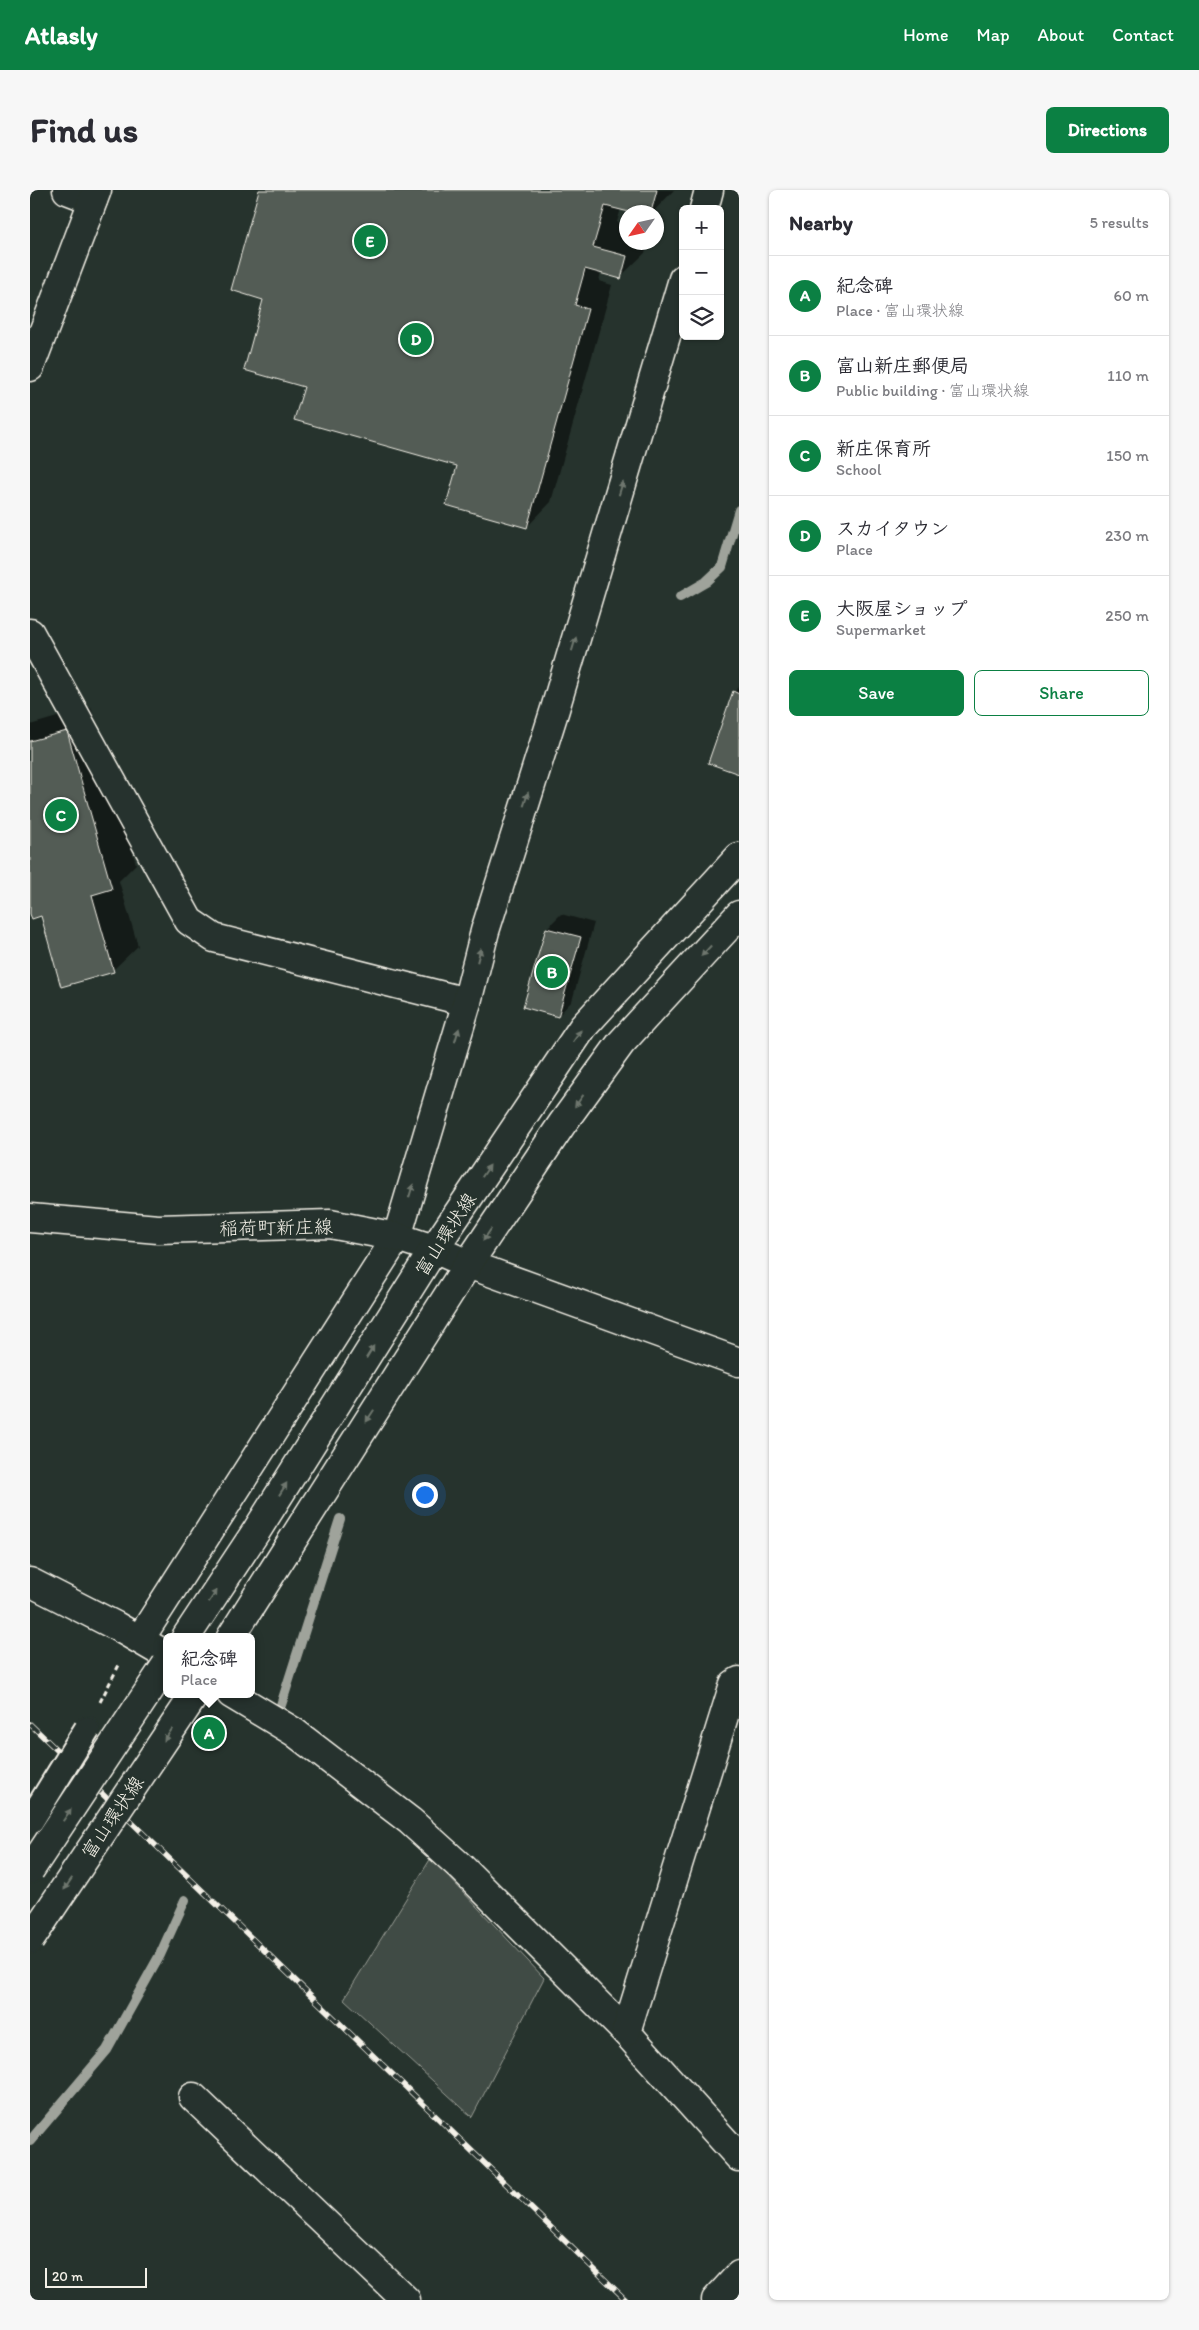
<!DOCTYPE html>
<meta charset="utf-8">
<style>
:root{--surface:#fff;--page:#f7f7f7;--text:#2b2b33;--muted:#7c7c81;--line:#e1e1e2;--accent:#0b8043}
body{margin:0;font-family:Itim,"Klee One",sans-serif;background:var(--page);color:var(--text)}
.controls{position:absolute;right:15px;top:15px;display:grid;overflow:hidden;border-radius:8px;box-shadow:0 1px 4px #0004}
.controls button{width:45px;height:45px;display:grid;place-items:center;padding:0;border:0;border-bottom:1px solid var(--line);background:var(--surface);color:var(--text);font:25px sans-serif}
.compass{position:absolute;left:589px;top:15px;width:45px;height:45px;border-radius:50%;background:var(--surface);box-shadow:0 1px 4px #0004;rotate:236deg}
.scale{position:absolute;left:15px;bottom:12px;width:102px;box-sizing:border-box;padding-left:5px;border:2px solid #f4f1e8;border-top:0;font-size:14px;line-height:18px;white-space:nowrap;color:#f4f1e8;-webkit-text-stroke:4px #26332d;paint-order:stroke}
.you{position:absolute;left:394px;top:1304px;width:18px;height:18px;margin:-12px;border:4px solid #fff;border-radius:50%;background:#1a73e8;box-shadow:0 0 0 8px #1a73e833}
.badge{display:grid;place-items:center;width:32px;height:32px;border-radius:50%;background:var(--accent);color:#fff;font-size:16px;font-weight:700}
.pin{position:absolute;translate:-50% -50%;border:2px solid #fff;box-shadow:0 1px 5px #0006}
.popup{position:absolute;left:133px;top:1443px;width:92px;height:65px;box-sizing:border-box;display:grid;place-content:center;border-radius:8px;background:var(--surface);filter:drop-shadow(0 1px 4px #0005);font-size:16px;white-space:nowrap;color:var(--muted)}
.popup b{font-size:19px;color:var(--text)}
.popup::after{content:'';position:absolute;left:50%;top:100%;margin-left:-10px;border:10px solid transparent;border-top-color:var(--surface)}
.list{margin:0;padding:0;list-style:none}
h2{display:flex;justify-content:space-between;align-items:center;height:65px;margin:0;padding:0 20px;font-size:21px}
h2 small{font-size:16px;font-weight:400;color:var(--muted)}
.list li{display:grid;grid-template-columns:32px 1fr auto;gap:15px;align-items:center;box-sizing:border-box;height:80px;padding:0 20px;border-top:1px solid var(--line)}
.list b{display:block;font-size:19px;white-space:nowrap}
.list p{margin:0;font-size:16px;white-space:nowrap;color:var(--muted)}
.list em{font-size:16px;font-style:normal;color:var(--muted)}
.actions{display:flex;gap:10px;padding:15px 20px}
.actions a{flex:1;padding:11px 0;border:1px solid var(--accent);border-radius:8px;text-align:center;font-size:18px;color:var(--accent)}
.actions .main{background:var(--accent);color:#fff}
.icon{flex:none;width:28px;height:28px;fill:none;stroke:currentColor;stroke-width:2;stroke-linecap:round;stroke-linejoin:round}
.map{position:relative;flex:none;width:709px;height:2110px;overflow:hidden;border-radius:8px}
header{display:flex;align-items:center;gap:30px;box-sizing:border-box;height:70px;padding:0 25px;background:var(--accent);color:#fff}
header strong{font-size:24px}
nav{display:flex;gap:28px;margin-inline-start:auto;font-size:18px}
.intro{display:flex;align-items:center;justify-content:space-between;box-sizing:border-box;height:120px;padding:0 30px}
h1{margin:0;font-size:35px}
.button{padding:12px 22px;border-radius:8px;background:var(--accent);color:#fff;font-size:18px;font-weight:700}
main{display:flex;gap:30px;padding:0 30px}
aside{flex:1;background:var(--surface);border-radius:8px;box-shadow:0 1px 4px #0004}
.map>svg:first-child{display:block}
</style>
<header>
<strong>Atlasly</strong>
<nav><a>Home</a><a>Map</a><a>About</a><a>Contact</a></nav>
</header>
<div class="intro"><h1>Find us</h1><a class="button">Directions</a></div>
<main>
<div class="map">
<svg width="709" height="2110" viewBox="0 0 709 2110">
<rect width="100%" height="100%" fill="#26332d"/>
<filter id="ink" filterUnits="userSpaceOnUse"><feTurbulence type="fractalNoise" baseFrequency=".02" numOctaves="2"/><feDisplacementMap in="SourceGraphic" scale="10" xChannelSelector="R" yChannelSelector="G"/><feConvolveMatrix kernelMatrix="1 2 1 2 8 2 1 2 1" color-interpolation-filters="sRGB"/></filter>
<g filter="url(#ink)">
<path fill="#414b45" stroke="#9a9e96" d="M401 1668 514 1788 442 1927 314 1809Z"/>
<g fill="#0007">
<path d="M230 0H644L623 22H603L591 19 587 32 596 35V52H618L615 63 590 87 571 82 569 91 582 95 521 312 497 337 429 275 275 196Z"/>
<path d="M709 497V582L704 502Z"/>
<path d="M61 517 106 674 89 691 108 756 83 780 12 725 0 719V535Z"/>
<path d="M531 724 564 733 542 811 528 826 517 738Z"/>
</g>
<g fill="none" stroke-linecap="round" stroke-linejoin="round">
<g stroke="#9fa39b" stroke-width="10">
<path d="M650 407 676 392 692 377 709 320"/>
<path d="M251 1515 310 1329"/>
<path d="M0 1951 77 1860 130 1765 155 1710"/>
</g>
</g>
<g fill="#525c55" stroke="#f4f1e8">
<path d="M229 0H627L621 22H599L575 16 563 57 597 66 591 89 555 79 545 115 558 119 497 338 416 315 427 276 264 230 274 197 214 180 233 110 201 100Z"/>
<path d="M703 501 709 504V584L678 573Z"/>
<path d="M37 541 82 699 62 705 84 782 31 797 11 726 2 729 0 724V551Z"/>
<path d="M516 738 551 747 528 827 493 817Z"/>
</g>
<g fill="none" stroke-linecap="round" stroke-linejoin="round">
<defs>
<g id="minor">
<path d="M37 0 63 10"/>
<path d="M674 19 679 0"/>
<path d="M0 177 67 0"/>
<path d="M0 443 159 731 184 748 437 812"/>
<path d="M0 1392 86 1436 136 1465"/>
<path d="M110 1449 367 1047 437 812 455 741 525 519 653 89"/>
<path d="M201 1504 264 1542 380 1631 432 1678 596 1842 709 1967"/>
<path d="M596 1842 704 1494 709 1491"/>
<path d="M163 1907 376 2110"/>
<path d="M686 2110 709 2085"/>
</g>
<path id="secondary" d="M0 1028 128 1039 300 1034 367 1047 404 1059 438 1074 709 1172"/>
<g id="primary">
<path d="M156 1447 227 1340 404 1059 553 837 709 667"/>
<path d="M201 1447 438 1074 532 934 591 853 709 725"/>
</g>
</defs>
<use href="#minor" stroke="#f4f1e8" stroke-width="31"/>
<use href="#secondary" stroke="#f4f1e8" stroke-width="31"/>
<use href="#primary" stroke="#f4f1e8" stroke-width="31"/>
<path stroke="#f4f1e8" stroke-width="3" stroke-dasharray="5 4" stroke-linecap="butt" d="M70 1512 90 1473"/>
<use href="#minor" stroke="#26332d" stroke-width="28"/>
<use href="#secondary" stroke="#26332d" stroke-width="28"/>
<use href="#primary" stroke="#26332d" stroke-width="28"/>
<defs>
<path id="rail" d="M0 1534 596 2110"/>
</defs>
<use href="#rail" stroke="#f4f1e8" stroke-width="5.5"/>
<use href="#rail" stroke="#26332d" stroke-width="4" stroke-dasharray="11" stroke-linecap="butt"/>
<defs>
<path id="pedestrian-bridge" d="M1 1630 57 1539"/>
<g id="primary-bridge">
<path d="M0 1680 136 1475"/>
<path d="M0 1750 165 1504"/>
</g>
</defs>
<use href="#pedestrian-bridge" stroke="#f4f1e8" stroke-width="29" stroke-linecap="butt"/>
<use href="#primary-bridge" stroke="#f4f1e8" stroke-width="31" stroke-linecap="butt"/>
<use href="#pedestrian-bridge" stroke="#26332d" stroke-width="25"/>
<use href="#primary-bridge" stroke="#26332d" stroke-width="28"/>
</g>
<defs><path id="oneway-solid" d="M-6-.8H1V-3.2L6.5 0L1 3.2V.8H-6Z" transform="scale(1.25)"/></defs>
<g fill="#6e766e">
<use href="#oneway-solid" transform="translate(591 298) rotate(-73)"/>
<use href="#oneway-solid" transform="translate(544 454) rotate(-73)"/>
<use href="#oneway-solid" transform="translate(496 609) rotate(-72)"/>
<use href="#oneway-solid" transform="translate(676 761) rotate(133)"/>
<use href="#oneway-solid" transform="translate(449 765) rotate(-76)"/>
<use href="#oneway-solid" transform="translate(427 845) rotate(-73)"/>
<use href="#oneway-solid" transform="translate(547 846) rotate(-56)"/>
<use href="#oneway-solid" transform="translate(549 911) rotate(126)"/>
<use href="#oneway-solid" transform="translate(456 981) rotate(-56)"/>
<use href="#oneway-solid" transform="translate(381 1001) rotate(-73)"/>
<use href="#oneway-solid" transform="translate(457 1045) rotate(124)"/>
<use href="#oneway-solid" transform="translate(340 1162) rotate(-58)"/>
<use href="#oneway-solid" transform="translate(340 1226) rotate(123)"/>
<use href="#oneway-solid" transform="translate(253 1299) rotate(-58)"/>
<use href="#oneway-solid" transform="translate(183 1406) rotate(-56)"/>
<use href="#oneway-solid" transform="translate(138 1545) rotate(124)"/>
<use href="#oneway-solid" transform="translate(37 1625) rotate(-56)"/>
<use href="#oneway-solid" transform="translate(38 1694) rotate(124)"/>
</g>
</g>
<g text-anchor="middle" stroke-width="4" stroke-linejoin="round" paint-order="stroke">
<g font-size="19" fill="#f4f1e8" stroke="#26332d">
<text transform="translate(246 1037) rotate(-1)" y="7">稲荷町新庄線</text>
<text transform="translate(415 1044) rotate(-57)" y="7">富山環状線</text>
<text transform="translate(82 1627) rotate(-56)" y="7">富山環状線</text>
</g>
</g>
</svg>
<div class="controls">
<button>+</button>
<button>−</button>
<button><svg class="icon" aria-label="layers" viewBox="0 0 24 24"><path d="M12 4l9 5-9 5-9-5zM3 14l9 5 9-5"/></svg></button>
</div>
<svg class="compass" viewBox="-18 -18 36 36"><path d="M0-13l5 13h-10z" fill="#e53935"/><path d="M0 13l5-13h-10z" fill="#7c7c81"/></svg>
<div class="scale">20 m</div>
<div class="you"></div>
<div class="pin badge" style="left:179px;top:1543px">A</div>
<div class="popup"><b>紀念碑</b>Place</div>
<div class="pin badge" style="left:522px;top:782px">B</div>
<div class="pin badge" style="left:31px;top:625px">C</div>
<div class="pin badge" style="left:386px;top:149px">D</div>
<div class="pin badge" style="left:340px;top:51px">E</div>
</div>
<aside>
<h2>Nearby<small>5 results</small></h2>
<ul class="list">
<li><span class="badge">A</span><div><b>紀念碑</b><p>Place · 富山環状線</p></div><em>60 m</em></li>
<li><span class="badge">B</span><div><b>富山新庄郵便局</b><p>Public building · 富山環状線</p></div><em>110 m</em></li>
<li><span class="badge">C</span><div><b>新庄保育所</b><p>School</p></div><em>150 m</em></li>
<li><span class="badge">D</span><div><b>スカイタウン</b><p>Place</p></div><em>230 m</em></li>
<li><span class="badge">E</span><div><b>大阪屋ショップ</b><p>Supermarket</p></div><em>250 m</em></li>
</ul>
<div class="actions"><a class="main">Save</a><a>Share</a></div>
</aside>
</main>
